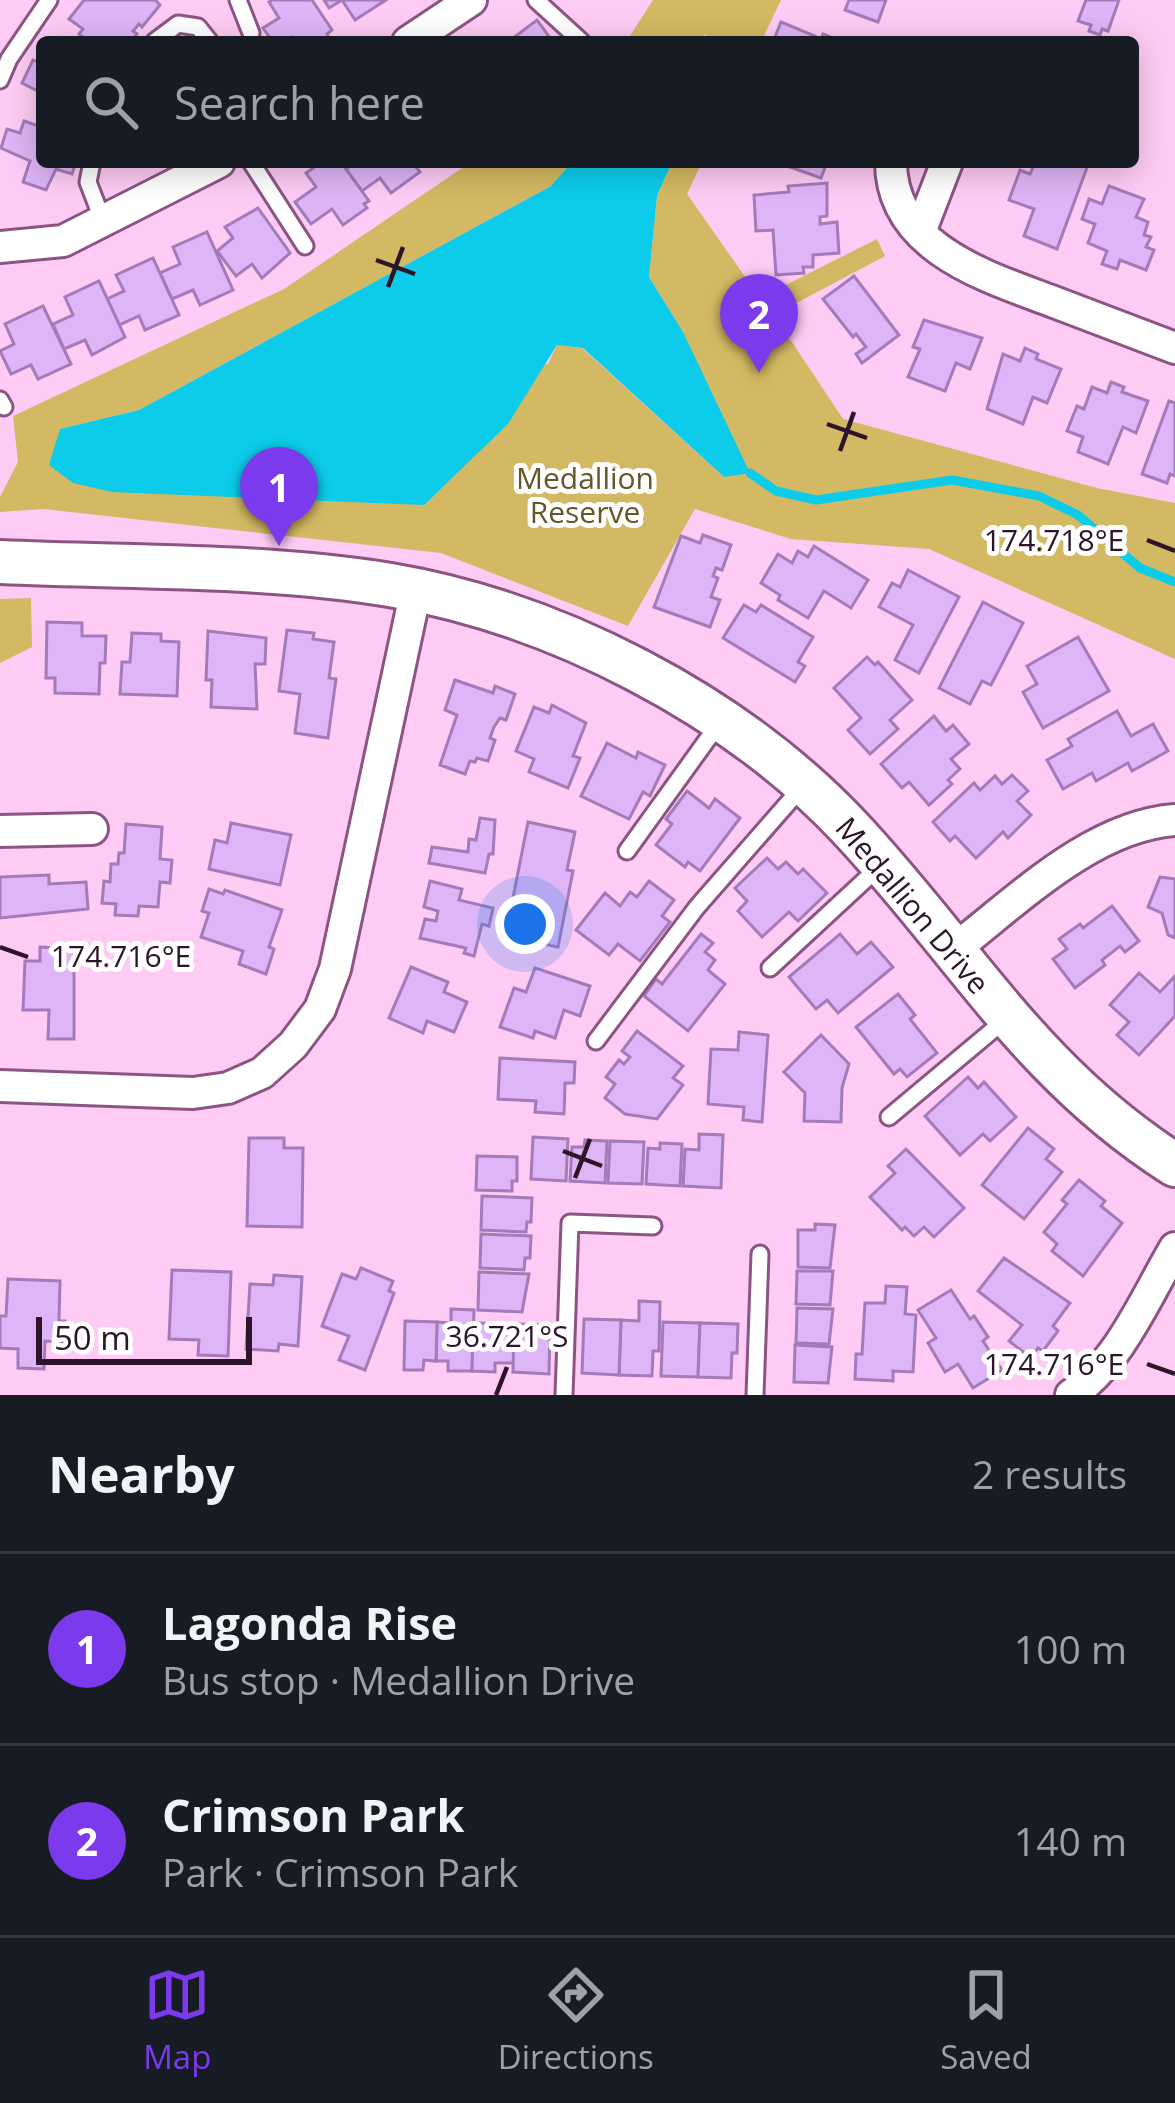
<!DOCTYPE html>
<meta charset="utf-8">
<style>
:root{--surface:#171b24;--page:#20242c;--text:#f1f3f6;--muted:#9ea1a6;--line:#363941;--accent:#7c3aed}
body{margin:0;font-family:"Open Sans",sans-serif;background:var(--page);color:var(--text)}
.scale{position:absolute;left:36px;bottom:30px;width:216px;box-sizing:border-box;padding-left:12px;border:6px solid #2c1528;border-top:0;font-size:33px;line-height:42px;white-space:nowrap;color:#2c1528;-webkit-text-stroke:9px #fff;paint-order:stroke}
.you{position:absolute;left:525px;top:924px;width:42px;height:42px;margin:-30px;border:9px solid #fff;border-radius:50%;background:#1a73e8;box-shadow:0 0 0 18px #1a73e833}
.badge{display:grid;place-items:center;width:78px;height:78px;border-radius:50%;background:var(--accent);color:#fff;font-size:39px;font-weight:700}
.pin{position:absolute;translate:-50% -99px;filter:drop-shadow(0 3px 6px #0008)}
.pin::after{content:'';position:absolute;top:63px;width:42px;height:36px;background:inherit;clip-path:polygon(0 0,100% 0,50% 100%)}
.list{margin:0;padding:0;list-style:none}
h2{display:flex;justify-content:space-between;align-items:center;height:156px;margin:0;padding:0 48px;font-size:51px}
h2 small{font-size:39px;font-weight:400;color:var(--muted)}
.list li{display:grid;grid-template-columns:78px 1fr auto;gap:36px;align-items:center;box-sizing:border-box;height:192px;padding:0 48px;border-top:3px solid var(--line)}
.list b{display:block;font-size:45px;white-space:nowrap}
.list p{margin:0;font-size:39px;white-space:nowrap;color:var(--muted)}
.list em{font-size:39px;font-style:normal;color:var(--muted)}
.icon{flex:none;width:66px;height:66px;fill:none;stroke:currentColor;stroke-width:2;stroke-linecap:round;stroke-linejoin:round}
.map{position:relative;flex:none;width:1175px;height:1395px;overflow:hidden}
.search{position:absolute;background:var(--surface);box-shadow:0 6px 30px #0003;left:36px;right:36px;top:36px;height:132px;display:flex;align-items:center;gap:30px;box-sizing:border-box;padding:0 42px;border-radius:12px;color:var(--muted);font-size:45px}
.sheet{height:540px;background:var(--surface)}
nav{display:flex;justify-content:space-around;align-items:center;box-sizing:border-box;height:168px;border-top:3px solid var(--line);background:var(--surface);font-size:33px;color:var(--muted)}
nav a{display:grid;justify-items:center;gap:6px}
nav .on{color:var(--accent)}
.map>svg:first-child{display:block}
</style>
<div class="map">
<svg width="1175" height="1395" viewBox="0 0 1175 1395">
<rect width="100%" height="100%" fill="#fecbf4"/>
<g fill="#d3b963">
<path d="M653 0H781L761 42H706V34L692 42H626Z"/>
<path d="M471 162H572L551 186 139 410 60 429 548 364 557 345 582 348 724 477 683 332 649 277 657 196 672 162H702L687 194 760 298 877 239 885 256 774 315 843 419 1097 488 1175 503V659L929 549 791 539 695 509 628 626 441 553 43 509 0 512V497L18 462 13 416 284 289Z"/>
<path d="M31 598 32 647 0 663V599Z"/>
</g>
<path fill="#0ccce9" d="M572 162H672L657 196 649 277 683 332 750 473 724 477 583 348 557 345 508 424 424 505 112 492 73 483 49 465 60 429 139 410 551 186Z"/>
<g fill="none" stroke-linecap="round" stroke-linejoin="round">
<path stroke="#0ccce9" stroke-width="9" d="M750 473 776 491 816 500 952 480 1039 496 1078 515 1140 568 1175 582"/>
</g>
<g fill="#deb5f6" stroke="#a27bb8" stroke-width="3">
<path d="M84 0H155L160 5 142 27 139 24 133 31 137 34 130 42H89L79 34 83 29 69 19Z"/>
<path d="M272 0H312L332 30 327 34 329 38 322 42H295L292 37 273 42 263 28 279 18 269 2Z"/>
<path d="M324 0H386L355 20 342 0 329 8Z"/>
<path d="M849 0H886L878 22 845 10Z"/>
<path d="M1086 0H1119L1108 31 1102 29 1100 35 1089 31 1091 25 1078 21Z"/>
<path d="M537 20 553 42H510L509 41Z"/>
<path d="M781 22 815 36 814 39 820 42 823 34 843 42H773Z"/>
<path d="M33 60 42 64V93L22 83Z"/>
<path d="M24 121 42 127V162H76L72 174 56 169 46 190 23 182 30 161 1 148 7 129 20 133Z"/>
<path d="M322 162H341L369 201 364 204 367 208 343 225 332 209 311 224 295 202 316 187 306 173Z"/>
<path d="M356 162H412L420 172 391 193 380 178 362 191 346 169Z"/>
<path d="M776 162H827L821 178Z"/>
<path d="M1041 162H1089L1057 249 1024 236 1034 209 1009 200 1020 170 1030 174 1035 163Z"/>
<path d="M827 183V216L820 217V224L837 222 839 253 813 255V267H803L804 273 776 275 773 230 756 231 754 195 789 192 788 186Z"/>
<path d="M1109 186 1144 199 1136 217 1148 222 1144 235 1151 237 1146 247 1154 250 1146 270 1120 260 1117 269 1102 264 1107 251 1088 243 1095 224 1082 219 1089 199 1102 204Z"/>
<path d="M258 208 290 253 262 278 252 264 236 276 217 251 233 238 225 227Z"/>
<path d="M207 232 233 290 200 305 193 290 172 299 160 273 180 264 173 247Z"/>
<path d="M153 258 179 315 145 330 139 316 119 325 107 299 124 291 116 275Z"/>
<path d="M854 276 899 335 862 363 856 354 866 347 856 334 853 337 823 299Z"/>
<path d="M99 281 125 337 92 355 85 340 64 349 53 324 73 315 65 297Z"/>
<path d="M43 306 71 364 38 379 31 365 11 374 0 351 14 344 5 324Z"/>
<path d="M924 320 982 338 970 369 956 363 945 391 908 377 920 349 913 347Z"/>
<path d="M1025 348 1038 354 1036 359 1061 369 1047 403 1033 397 1023 424 987 409 1003 354 1020 361Z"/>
<path d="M1111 382 1124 387 1122 392 1148 401 1136 433 1123 427 1108 464 1078 452 1083 437 1067 431 1077 406 1084 409 1092 387 1107 393Z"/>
<path d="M1169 401 1175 403V476L1170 474 1167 483 1142 474Z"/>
<path d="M703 535 731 545 722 570 716 568 713 576 718 578 711 597 720 600 710 627 654 607 681 536 700 543Z"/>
<path d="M814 546 868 580 851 608 824 591 808 618 778 600 780 595 761 583 778 554 792 563 798 551 808 557Z"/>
<path d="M908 570 959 597 919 673 895 660 913 625 879 607 892 583 900 587Z"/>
<path d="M983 602 1023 623 991 685 982 681 970 704 939 688Z"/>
<path d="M744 605 756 612 761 605 813 637 798 662 805 666 795 682 723 638Z"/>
<path d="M47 622 82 623V636H106L105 663H100L99 694 55 693V678H46Z"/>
<path d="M287 630 314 633 313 639 334 642 329 678 336 679 328 738 295 733 300 694 279 691Z"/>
<path d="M208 631 266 638 265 664H255L257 709 211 707 212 680H206Z"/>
<path d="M132 633 161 634V641L179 642 177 696 120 694 122 662H130Z"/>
<path d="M1078 637 1109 691 1043 728 1023 692 1037 684 1027 666Z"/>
<path d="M867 657 875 665 878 662 912 700 890 720 898 729 870 754 848 730 861 718 834 688Z"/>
<path d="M455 680 493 693 495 686 515 694 506 720 500 718 494 727 490 738 495 740 488 761 477 758 475 762 470 761 465 774 440 765 457 715 445 710Z"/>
<path d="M552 705 586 723 573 756 580 758 568 788 529 772 534 759 516 751 534 707 549 713Z"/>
<path d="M1117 711 1131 736 1153 724 1168 751 1132 771 1128 763 1096 781 1092 773 1063 789 1047 760 1072 746 1068 739Z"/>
<path d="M934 716 946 731 953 725 969 744 951 759 960 769 948 780 952 784 929 805 909 782 902 788 881 764Z"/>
<path d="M607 743 636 758 638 752 665 765 650 796 643 792 629 819 581 796Z"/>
<path d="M1012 775 1028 791 1017 801 1031 815 1008 838 1003 832 976 858 955 836 950 841 933 822 974 783 980 790 995 776 1002 784Z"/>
<path d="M687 791 709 808 715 799 740 818 700 871 688 862 685 867 656 845 672 824 666 819Z"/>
<path d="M480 818 495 820 493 854H489L485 873 429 863 432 847 468 852 469 839 476 840Z"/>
<path d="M528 822 575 832 567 870 573 871 558 947 534 942 538 924 509 918Z"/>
<path d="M231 823 291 835 280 885 209 869 215 840 227 843Z"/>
<path d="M126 824 162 827 160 859 172 860 170 883 160 882 158 907 139 906 138 916 115 915 116 904 102 903 104 881 110 882 111 864H118L119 853H124Z"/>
<path d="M767 858 778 869 786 862 798 874 803 869 827 893 798 921 789 912 762 937 738 911 747 901 735 888Z"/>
<path d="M49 875V884L86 882 88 909 0 918V877Z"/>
<path d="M1160 877 1175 879V938L1168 935 1162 913 1148 907Z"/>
<path d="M430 881 462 889 459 900 493 908 489 926 482 924 474 956 464 953 466 948 420 938 425 919 436 921 438 911 424 907Z"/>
<path d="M649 881 674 900 662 916 670 922 640 961 618 944 609 955 576 930 605 893 620 906 630 892 637 897Z"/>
<path d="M209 889 223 894 225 890 282 910 269 947 274 949 266 974 239 964 243 951 201 937 209 913 202 911Z"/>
<path d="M1112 906 1139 941 1125 952 1120 946 1102 960 1105 965 1075 988 1053 959 1067 949 1059 939 1080 924 1083 928Z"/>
<path d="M701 934 713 943 705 952 715 960 708 970 725 984 688 1031 644 996 656 979 662 984Z"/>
<path d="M840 934 857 954 871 942 893 967 838 1013 827 1000 816 1009 789 977Z"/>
<path d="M40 947 74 949V1039H48L49 1010H23L25 961H40Z"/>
<path d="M411 967 448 982 444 992 467 1002 454 1032 427 1021 423 1033 389 1018Z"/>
<path d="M535 968 590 986 580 1016 564 1010 555 1038 535 1031 533 1038 500 1027 514 988 526 992Z"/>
<path d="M1139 973 1160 992 1175 976V1016L1139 1055 1117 1035 1129 1022 1110 1005Z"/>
<path d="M898 994 915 1015 910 1019 937 1053 907 1077 900 1069 894 1074 856 1027Z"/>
<path d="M637 1031 683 1066 673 1078 683 1085 657 1119 625 1114 605 1098 615 1084 606 1077 619 1060 624 1064 630 1057 622 1051Z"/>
<path d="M739 1032 768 1035 762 1122 743 1120 744 1107 708 1104 711 1049 738 1050Z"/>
<path d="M821 1035 849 1064 842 1088 841 1122 804 1121 805 1093 784 1072Z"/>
<path d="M500 1058 575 1062 574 1083H565L564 1114 535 1112 536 1101 498 1099Z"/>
<path d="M968 1077 978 1088 984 1082 1016 1117 990 1141 983 1134 960 1155 925 1116Z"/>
<path d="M1028 1128 1054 1149 1046 1159 1062 1172 1024 1219 982 1185Z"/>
<path d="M699 1134 723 1135 721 1188 683 1186 685 1149 699 1150Z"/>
<path d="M533 1137 568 1139 566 1181 531 1179Z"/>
<path d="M249 1138H284V1148H303L302 1227 247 1226Z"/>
<path d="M585 1140 607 1141 605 1183 570 1181 572 1147H584Z"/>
<path d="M610 1141 644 1142 642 1184 608 1183Z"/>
<path d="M660 1143 682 1144 680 1186 646 1184 648 1148 660 1149Z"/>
<path d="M906 1149 964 1208 934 1237 924 1227 914 1236 905 1227 902 1230 870 1197 895 1173 888 1166Z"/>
<path d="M477 1156 517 1157V1181H512V1191L476 1190Z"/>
<path d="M1079 1180 1105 1201 1101 1206 1122 1223 1083 1276 1052 1251 1057 1244 1044 1232 1067 1204 1062 1200Z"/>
<path d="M482 1196 532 1198 531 1222H527L526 1232 481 1230Z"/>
<path d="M815 1224 835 1225 830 1268 798 1267V1230H815Z"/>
<path d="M481 1234 531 1236 530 1258H525L524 1270 480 1268Z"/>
<path d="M1004 1258 1070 1303 1053 1326 1058 1331 1043 1351 1038 1348 1031 1358 1009 1341 1022 1325 978 1291Z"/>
<path d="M361 1268 393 1281 389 1291 394 1293 365 1370 339 1360 349 1336 322 1326 342 1274 356 1279Z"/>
<path d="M172 1270 231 1272 228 1356 198 1355 199 1340 169 1339Z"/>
<path d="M797 1271H833L830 1305 796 1304Z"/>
<path d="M479 1272 529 1274 522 1312 478 1310Z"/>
<path d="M274 1275 302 1277 298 1346 279 1344 278 1351 246 1349 250 1284 273 1285Z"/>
<path d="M8 1279 60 1281 59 1321H65L64 1342 45 1341 44 1369 18 1368V1349L0 1348V1316H6Z"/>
<path d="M886 1286 907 1287 905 1314 916 1315 913 1372 893 1371V1381L855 1379 856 1354H862L865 1303H885Z"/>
<path d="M951 1290 970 1319 974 1316 988 1337 983 1341 1002 1370 973 1388 958 1364 945 1372 928 1343 936 1338 918 1310Z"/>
<path d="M639 1301 660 1302 659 1351H653L652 1376 619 1375 621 1320 639 1321Z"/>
<path d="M797 1308 833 1309 829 1344 796 1343Z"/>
<path d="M451 1309 474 1310 472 1371H448V1361H436L437 1322 451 1323Z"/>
<path d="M584 1319 621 1320 619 1375 582 1373Z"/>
<path d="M405 1321 437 1322 436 1361 424 1360 423 1370H404Z"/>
<path d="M663 1322 700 1323 698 1377 661 1376Z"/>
<path d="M473 1323 514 1324V1363H495V1372L472 1371Z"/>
<path d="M700 1323 738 1324 737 1353H732L731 1378 698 1377Z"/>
<path d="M514 1324 550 1325 549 1374 513 1372Z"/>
<path d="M795 1345 832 1347 828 1383 794 1382Z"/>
</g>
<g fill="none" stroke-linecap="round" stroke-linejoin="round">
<defs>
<g id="lane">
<path d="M238 0 251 33"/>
<path d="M536 0 582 42"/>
<path d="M154 42 178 24 198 27 210 42"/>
<path d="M0 80 9 59 49 0"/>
<path d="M92 162 88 182 103 221"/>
<path d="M251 162 305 246"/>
<path d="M0 400 4 407"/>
<path d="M627 851 720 722"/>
<path d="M770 968 878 868"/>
<path d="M596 1041 697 907 802 787"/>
<path d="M889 1117 1006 1019"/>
<path d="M564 1395 570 1223 653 1226"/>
<path d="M755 1395 760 1254"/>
</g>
<g id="street">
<path d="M408 42 471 0"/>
<path d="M891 162C891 249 988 277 1054 302 1094 317 1135 333 1175 348"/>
<path d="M920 232 947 162"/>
<path d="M0 247 63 241 219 162"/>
<path d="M0 831 92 829"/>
<path d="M952 951C1016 902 1091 826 1175 820"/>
<path d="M0 1086 193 1093 228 1088 262 1073 293 1045 320 1009 335 969 416 590"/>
<path d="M1071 1395C1119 1363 1146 1297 1175 1248"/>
</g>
<path id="secondary" d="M0 562C129 568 262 564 390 585 555 613 733 704 849 827 963 948 1029 1072 1175 1165"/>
</defs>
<use href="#lane" stroke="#8c5483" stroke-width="21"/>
<use href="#street" stroke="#8c5483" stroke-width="36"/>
<use href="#secondary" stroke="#8c5483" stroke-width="48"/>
<use href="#lane" stroke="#fff" stroke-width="15"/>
<use href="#street" stroke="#fff" stroke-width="30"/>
<use href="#secondary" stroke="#fff" stroke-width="42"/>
</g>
<path fill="none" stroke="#2c1528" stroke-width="4.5" d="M376 260 415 274M388 287 403 247M827 424 867 438M840 451 854 412M1147 540 1175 551M0 947 28 957M563 1151 602 1166M575 1178 590 1139M1147 1364 1175 1374M496 1395 507 1367"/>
<g text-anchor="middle" stroke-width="10" stroke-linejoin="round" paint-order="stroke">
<g font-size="30" fill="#645629" stroke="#fff">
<text x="585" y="489">Medallion<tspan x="585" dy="34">Reserve</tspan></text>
</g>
<g font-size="30" fill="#2c1528" stroke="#fff">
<text transform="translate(912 906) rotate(50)" y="10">Medallion Drive</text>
</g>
</g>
<g font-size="30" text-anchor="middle" fill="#2c1528" stroke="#fff" stroke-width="10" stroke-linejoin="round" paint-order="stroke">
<text x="1054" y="551">174.718°E</text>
<text x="121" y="967">174.716°E</text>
<text x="507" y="1347">36.721°S</text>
<text x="1054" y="1375">174.716°E</text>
</g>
</svg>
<div class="scale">50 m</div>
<div class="you"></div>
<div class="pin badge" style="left:279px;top:546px">1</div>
<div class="pin badge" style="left:759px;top:373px">2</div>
<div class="search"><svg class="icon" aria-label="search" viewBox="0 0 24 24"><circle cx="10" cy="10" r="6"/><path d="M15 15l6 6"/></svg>Search here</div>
</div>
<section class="sheet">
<h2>Nearby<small>2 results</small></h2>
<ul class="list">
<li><span class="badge">1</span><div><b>Lagonda Rise</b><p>Bus stop · Medallion Drive</p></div><em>100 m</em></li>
<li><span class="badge">2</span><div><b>Crimson Park</b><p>Park · Crimson Park</p></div><em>140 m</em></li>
</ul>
</section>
<nav>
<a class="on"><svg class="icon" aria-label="map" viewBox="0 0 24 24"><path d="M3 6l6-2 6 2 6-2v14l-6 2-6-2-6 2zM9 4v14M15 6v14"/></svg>Map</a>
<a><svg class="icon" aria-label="directions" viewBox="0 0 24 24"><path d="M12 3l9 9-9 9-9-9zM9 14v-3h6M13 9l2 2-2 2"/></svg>Directions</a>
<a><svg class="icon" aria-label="saved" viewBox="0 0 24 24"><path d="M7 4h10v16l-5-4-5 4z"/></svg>Saved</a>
</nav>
